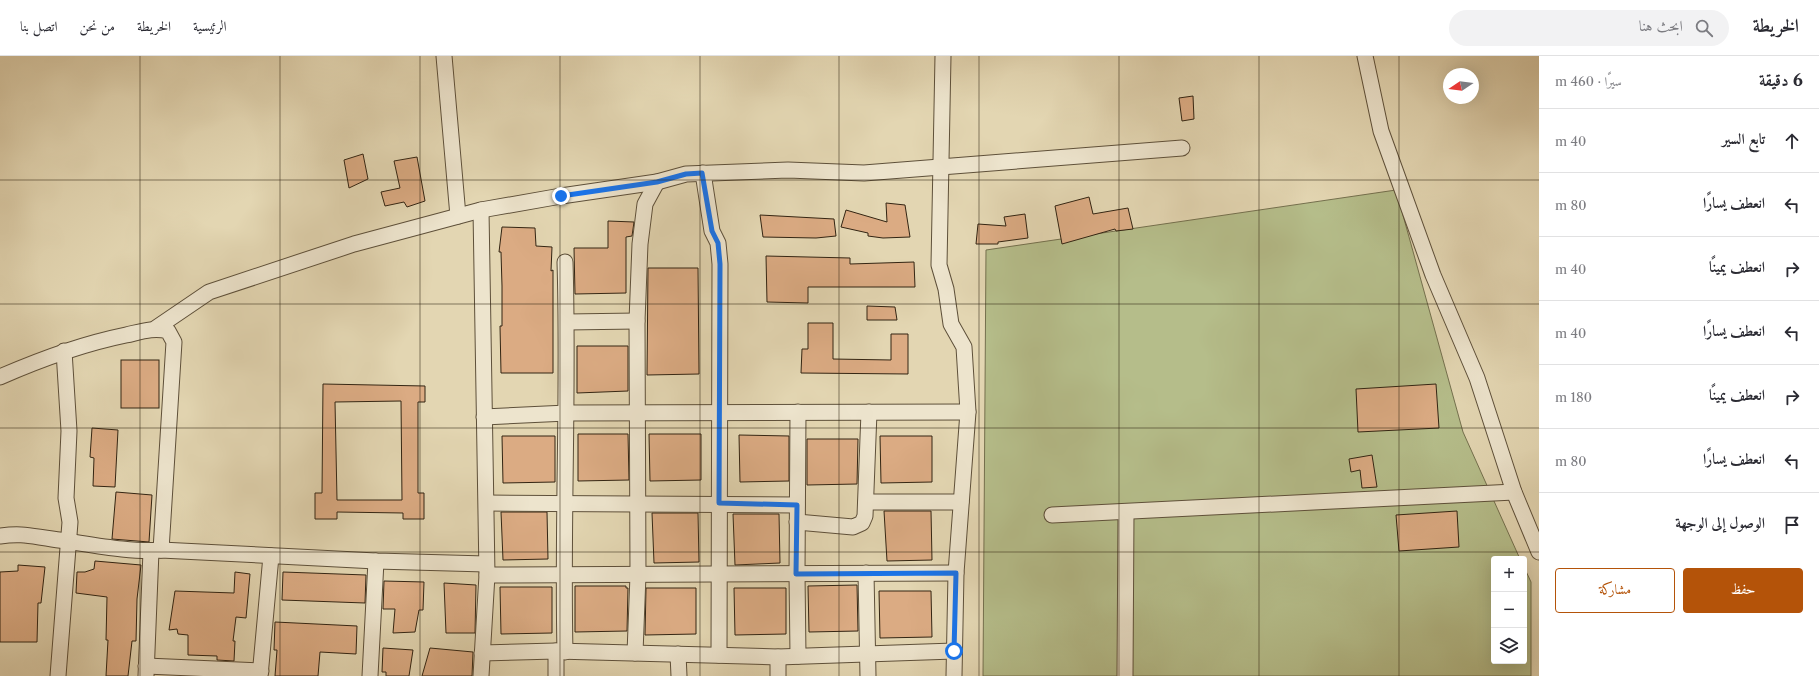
<!DOCTYPE html>
<html lang="ar">
<meta charset="utf-8">
<style>
:root{--surface:#fff;--page:#f2f2f3;--text:#2b2b33;--muted:#7c7c81;--line:#e1e1e2;--accent:#b45309}
body{margin:0;font-family:"Libre Caslon Text",Amiri,serif;background:var(--page);color:var(--text);direction:rtl}
.controls{position:absolute;right:12px;bottom:12px;display:grid;overflow:hidden;border-radius:4px;box-shadow:0 4px 16px #0002}
.controls button{width:36px;height:36px;display:grid;place-items:center;padding:0;border:0;border-bottom:1px solid var(--line);background:var(--surface);color:var(--text);font:20px sans-serif}
.compass{position:absolute;left:1443px;top:12px;width:36px;height:36px;border-radius:50%;background:var(--surface);box-shadow:0 4px 16px #0002;rotate:257deg}
.stop{position:absolute;width:12px;height:12px;margin:-9px;border:3px solid #1a73e8;border-radius:50%;background:#fff}
.stop.end{background:#1a73e8;border-color:#fff;box-shadow:0 1px 4px #0008}
.list{margin:0;padding:0;list-style:none}
h2{display:flex;justify-content:space-between;align-items:center;height:52px;margin:0;padding:0 16px;font-size:17px}
h2 small{font-size:13px;font-weight:400;color:var(--muted)}
.list li{display:grid;grid-template-columns:26px 1fr auto;gap:12px;align-items:center;box-sizing:border-box;height:64px;padding:0 16px;border-top:1px solid var(--line)}
.list b{display:block;font-size:15px;white-space:nowrap}
.list em{font-size:13px;font-style:normal;color:var(--muted)}
.actions{display:flex;gap:8px;padding:12px 16px}
.actions a{flex:1;padding:9px 0;border:1px solid var(--accent);border-radius:4px;text-align:center;font-size:14px;color:var(--accent)}
.actions .main{background:var(--accent);color:#fff}
.icon{flex:none;width:22px;height:22px;fill:none;stroke:currentColor;stroke-width:2;stroke-linecap:round;stroke-linejoin:round}
.map{position:relative;flex:none;width:1539px;height:620px;overflow:hidden;direction:ltr}
header{display:flex;align-items:center;gap:24px;box-sizing:border-box;height:56px;padding:0 20px;background:var(--surface);border-bottom:1px solid var(--line)}
header strong{font-size:19px}
nav{display:flex;gap:22px;margin-inline-start:auto;font-size:14px}
.search{width:280px;height:36px;background:var(--page);display:flex;align-items:center;gap:10px;box-sizing:border-box;padding:0 14px;border-radius:22px;color:var(--muted);font-size:15px}
main{display:flex}
aside{flex:1;background:var(--surface)}
.map>svg:first-child{display:block}
</style>
<header>
<strong>الخريطة</strong>
<div class="search"><svg class="icon" aria-label="search" viewBox="0 0 24 24"><circle cx="10" cy="10" r="6"/><path d="M15 15l6 6"/></svg>ابحث هنا</div>
<nav><a>الرئيسية</a><a>الخريطة</a><a>من نحن</a><a>اتصل بنا</a></nav>
</header>
<main>
<aside>
<h2>6 دقيقة<small>سيرًا · 460 m</small></h2>
<ul class="list">
<li><svg class="icon" aria-label="ahead" viewBox="0 0 24 24"><path d="M12 20V5M6 11l6-6 6 6"/></svg><div><b>تابع السير</b></div><em>40 m</em></li>
<li><svg class="icon" aria-label="left" viewBox="0 0 24 24"><path d="M17 20v-9H6M10 6l-5 5 5 5"/></svg><div><b>انعطف يسارًا</b></div><em>80 m</em></li>
<li><svg class="icon" aria-label="right" viewBox="0 0 24 24"><path d="M7 20v-9h11M14 6l5 5-5 5"/></svg><div><b>انعطف يمينًا</b></div><em>40 m</em></li>
<li><svg class="icon" aria-label="left" viewBox="0 0 24 24"><path d="M17 20v-9H6M10 6l-5 5 5 5"/></svg><div><b>انعطف يسارًا</b></div><em>40 m</em></li>
<li><svg class="icon" aria-label="right" viewBox="0 0 24 24"><path d="M7 20v-9h11M14 6l5 5-5 5"/></svg><div><b>انعطف يمينًا</b></div><em>180 m</em></li>
<li><svg class="icon" aria-label="left" viewBox="0 0 24 24"><path d="M17 20v-9H6M10 6l-5 5 5 5"/></svg><div><b>انعطف يسارًا</b></div><em>80 m</em></li>
<li><svg class="icon" aria-label="arrive" viewBox="0 0 24 24"><path d="M6 21V4h12l-3 4 3 4H6"/></svg><div><b>الوصول إلى الوجهة</b></div></li>
</ul>
<div class="actions"><a class="main">حفظ</a><a>مشاركة</a></div>
</aside>
<div class="map">
<svg width="1539" height="620" viewBox="0 0 1539 620">
<rect width="100%" height="100%" fill="#e3d6b2"/>
<filter id="stains"><feTurbulence type="fractalNoise" baseFrequency=".005" numOctaves="4"/><feColorMatrix values="0 0 0 0 .2 0 0 0 0 .09 0 0 0 0 .02 0 0 0 .5 -.17"/></filter>
<radialGradient id="worn" r=".72"><stop offset=".6" stop-color="#630" stop-opacity="0"/><stop offset="1" stop-color="#630" stop-opacity=".3"/></radialGradient>
<path fill="#b5bd8a" stroke="#74704e" d="M1396 134 1463 376 1520 503H1494V605H1524V511L1531 526V620H983L986 194Z"/>
<g fill="#dbab83" stroke="#322412" fill-rule="evenodd">
<path d="M1193 40 1194 63 1182 65 1179 42Z"/>
<path d="M363 98 368 123 349 132 344 104Z"/>
<path d="M417 101 425 145 407 151 404 146 385 150 381 136 400 132 394 105Z"/>
<path d="M1089 141 1093 158 1128 152 1133 173 1116 175 1115 173 1062 188 1055 150Z"/>
<path d="M886 147 905 149 910 181 883 182 868 180V177L841 171 846 154 887 166Z"/>
<path d="M1025 158 1028 182 998 186V188H976L978 168 1006 170 1004 161Z"/>
<path d="M760 159 834 163 836 180 816 182 763 181Z"/>
<path d="M608 165 634 166 632 180 626 181V237L575 238 574 192H608Z"/>
<path d="M502 171 535 172 536 190 552 191 551 215 553 214V317H501L500 270H502V230L501 196H499Z"/>
<path d="M766 200 850 202V208L914 206 915 231H808V247L767 246Z"/>
<path d="M648 212H698L699 318 647 319Z"/>
<path d="M867 250 895 251 897 264H867Z"/>
<path d="M808 267H833V303L891 304V278H908V318L801 317 802 293H808Z"/>
<path d="M577 290H628V335L577 337Z"/>
<rect x="121" y="304" width="38" height="48"/>
<path d="M323 328 425 330V346H418V437H424V463H403V457L337 456V463H315V437H322ZM401 345 402 444H337L335 346Z"/>
<path d="M1436 328 1439 372 1358 376 1356 333Z"/>
<path d="M92 372 118 374 115 431 93 430 94 402 90 401Z"/>
<path d="M578 378H628L629 424 578 425Z"/>
<path d="M649 378H701V424L650 425Z"/>
<path d="M739 379 789 380V425L740 426Z"/>
<path d="M502 380H555V426L503 427Z"/>
<path d="M880 380H932V426L881 427Z"/>
<path d="M807 383H858L857 428 807 429Z"/>
<path d="M1372 399 1377 431 1362 432 1360 414 1351 416 1349 403Z"/>
<path d="M116 436 152 439 149 486 112 483Z"/>
<path d="M884 455H931L932 504 887 505Z"/>
<path d="M1457 455 1459 491 1399 495 1396 459Z"/>
<path d="M501 456H547L548 503 503 504Z"/>
<path d="M652 457H698L699 506 654 507Z"/>
<path d="M733 458H779L780 507 735 509Z"/>
<path d="M95 505 141 509 137 543 136 585H132L128 620H106L108 584H106L107 541 76 537 77 516H85L94 513Z"/>
<path d="M18 509 45 511 41 547H38L37 586H0V516L18 515Z"/>
<path d="M235 516 250 518 246 562 236 561 233 585H235L234 605 217 604V600L188 599V579L178 578 177 573 169 574 175 535 234 537Z"/>
<path d="M283 516 366 519 365 547 282 544Z"/>
<path d="M384 525 424 526 423 554H419L415 576 393 577 395 553H383Z"/>
<path d="M444 527 476 529 475 577H446Z"/>
<path d="M857 529 858 575 809 576 808 530Z"/>
<path d="M575 530H626V532H628L627 575 575 576Z"/>
<path d="M500 531H552V577L501 578Z"/>
<path d="M646 532H696V578L645 579Z"/>
<path d="M734 532H786V578L735 579Z"/>
<path d="M879 535H931L932 581 880 582Z"/>
<path d="M275 566 357 570 356 598 320 596 318 620H275L277 594H274Z"/>
<path d="M383 592 413 594 409 620H386V616H382Z"/>
<path d="M430 592 473 596 472 620H422Z"/>
</g>
<g fill="none" stroke-linecap="round" stroke-linejoin="round">
<defs>
<g id="minor">
<path d="M444 0 458 160"/>
<path d="M943 0 939 209 946 233 951 268 964 291 968 356 956 517 954 620"/>
<path d="M1365 0 1381 75 1433 219 1477 322 1514 436 1539 496"/>
<path d="M703 117 712 175 718 187 720 208 719 599"/>
<path d="M481 154 487 519 481 620"/>
<path d="M567 266 637 265"/>
<path d="M156 272 209 236 354 188 481 154 561 140 657 126 686 118 788 114 864 117 1182 92"/>
<path d="M0 321C41 303 82 288 126 279 140 276 153 271 168 275L174 286 161 494"/>
<path d="M798 356 797 518 798 600"/>
<path d="M484 361 567 357 968 356"/>
<path d="M866 446H961"/>
<path d="M487 447 797 449"/>
<path d="M1052 459 1514 436"/>
<path d="M797 466 853 471 862 467 865 460 869 356"/>
<path d="M0 480C22 477 30 480 52 483 84 487 130 497 161 494L376 505 486 508"/>
<path d="M866 517 868 620"/>
<path d="M487 519 956 517"/>
<path d="M556 595V620"/>
<path d="M565 596C562 466 569 336 565 206"/>
<path d="M482 597 556 595 778 601 954 595"/>
<path d="M635 597 638 519 637 265 640 188 645 148 657 126"/>
<path d="M678 598 679 620"/>
<path d="M146 610 261 615"/>
<path d="M1125 619 1126 456"/>
<path d="M58 620 70 466 66 442 69 375 64 295"/>
<path d="M146 620 151 495"/>
<path d="M260 620 271 500"/>
<path d="M370 620 376 505"/>
<path d="M778 620V601"/>
</g>
</defs>
<use href="#minor" stroke="#5e503a" stroke-width="17"/>
<use href="#minor" stroke="#ede4cd" stroke-width="15"/>
</g>
<g fill="none" stroke-linecap="round" stroke-linejoin="round">
<path stroke="#1a73e8" stroke-width="5" d="M561 140 657 126 686 118 702 117 712 175 718 187 720 208 719 447 797 449 796 518 956 517 954 595"/>
</g>
<path fill="none" stroke="#322412" stroke-width="1" stroke-opacity="0.55" d="M140 0V620M280 0V620M420 0V620M560 0V620M700 0V620M839 0V620M979 0V620M1119 0V620M1259 0V620M1399 0V620M0 124H1539M0 248H1539M0 372H1539M0 496H1539"/>
<rect width="100%" height="100%" filter="url(#stains)"/>
<rect width="100%" height="100%" fill="url(#worn)"/>
</svg>
<div class="controls">
<button>+</button>
<button>−</button>
<button><svg class="icon" aria-label="layers" viewBox="0 0 24 24"><path d="M12 4l9 5-9 5-9-5zM3 14l9 5 9-5"/></svg></button>
</div>
<svg class="compass" viewBox="-18 -18 36 36"><path d="M0-13l5 13h-10z" fill="#e53935"/><path d="M0 13l5-13h-10z" fill="#7c7c81"/></svg>
<div class="stop" style="left:954px;top:595px"></div>
<div class="stop end" style="left:561px;top:140px"></div>
</div>
</main>
